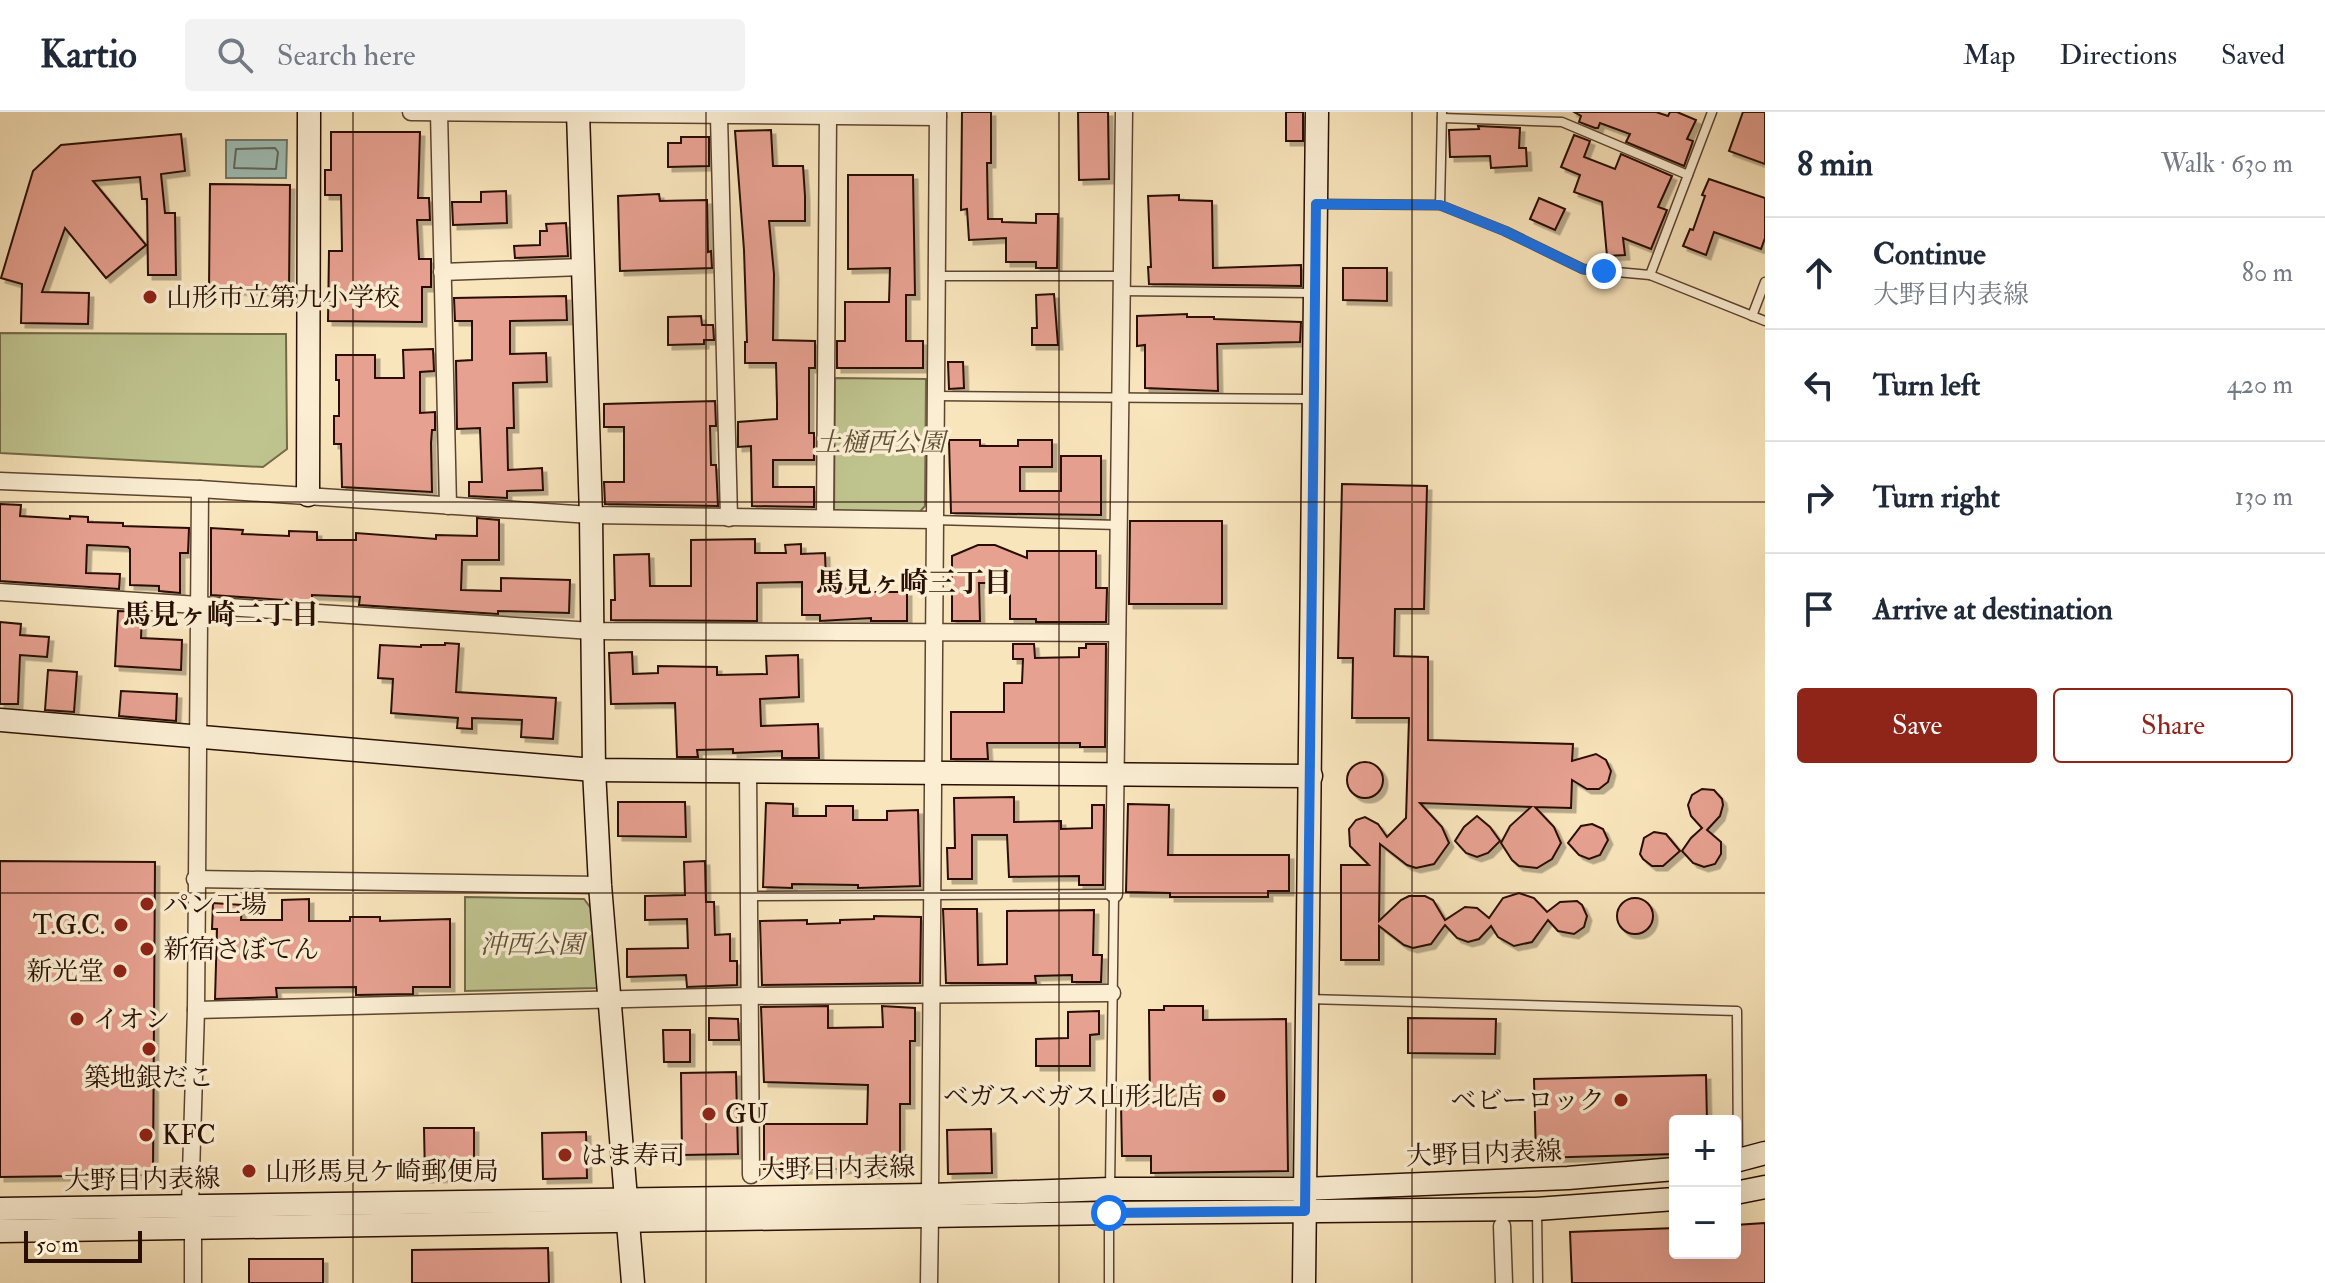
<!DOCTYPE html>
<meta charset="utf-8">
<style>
:root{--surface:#fff;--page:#f2f2f3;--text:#1f2937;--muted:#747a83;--line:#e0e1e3;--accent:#8f2418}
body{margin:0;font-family:"IM FELL Double Pica","Noto Serif JP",serif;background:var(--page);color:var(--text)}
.controls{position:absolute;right:24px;bottom:24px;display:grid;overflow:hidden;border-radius:8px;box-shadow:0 8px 32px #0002}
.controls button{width:72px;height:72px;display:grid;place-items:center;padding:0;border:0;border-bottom:2px solid var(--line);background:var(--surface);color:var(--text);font:40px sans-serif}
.scale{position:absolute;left:24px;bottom:20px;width:118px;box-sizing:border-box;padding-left:8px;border:4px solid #290f01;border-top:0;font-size:22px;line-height:28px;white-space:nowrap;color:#290f01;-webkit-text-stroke:6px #fbeed3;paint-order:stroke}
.stop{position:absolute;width:24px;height:24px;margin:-18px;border:6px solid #1a73e8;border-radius:50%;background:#fff}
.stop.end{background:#1a73e8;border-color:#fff;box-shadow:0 2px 8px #0008}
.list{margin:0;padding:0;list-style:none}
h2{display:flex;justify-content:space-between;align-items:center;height:104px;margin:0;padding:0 32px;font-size:34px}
h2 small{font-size:26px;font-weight:400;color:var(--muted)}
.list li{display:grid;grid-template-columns:52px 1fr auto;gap:24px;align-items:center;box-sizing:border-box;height:112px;padding:0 32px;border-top:2px solid var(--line)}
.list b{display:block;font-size:30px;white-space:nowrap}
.list p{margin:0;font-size:26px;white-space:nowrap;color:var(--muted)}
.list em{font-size:26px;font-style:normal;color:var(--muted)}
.actions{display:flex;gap:16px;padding:24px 32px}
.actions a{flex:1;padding:18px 0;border:2px solid var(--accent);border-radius:8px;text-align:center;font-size:28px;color:var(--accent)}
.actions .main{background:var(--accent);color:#fff}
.icon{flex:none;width:44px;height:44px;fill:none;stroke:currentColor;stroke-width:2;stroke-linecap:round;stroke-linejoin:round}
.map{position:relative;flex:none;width:1765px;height:1171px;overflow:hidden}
header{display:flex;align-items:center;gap:48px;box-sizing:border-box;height:112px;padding:0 40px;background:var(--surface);border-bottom:2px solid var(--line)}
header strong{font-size:38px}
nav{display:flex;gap:44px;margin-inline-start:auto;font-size:28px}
.search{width:560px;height:72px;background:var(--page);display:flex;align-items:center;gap:20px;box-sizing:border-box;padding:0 28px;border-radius:8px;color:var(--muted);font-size:30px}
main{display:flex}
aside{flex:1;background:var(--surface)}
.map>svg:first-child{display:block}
</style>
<header>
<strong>Kartio</strong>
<div class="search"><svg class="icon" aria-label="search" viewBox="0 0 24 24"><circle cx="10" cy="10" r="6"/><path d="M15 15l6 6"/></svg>Search here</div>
<nav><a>Map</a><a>Directions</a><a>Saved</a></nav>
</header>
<main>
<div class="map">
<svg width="1765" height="1171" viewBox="0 0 1765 1171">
<defs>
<filter id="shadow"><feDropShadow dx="4.5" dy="4.5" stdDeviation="0" flood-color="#0004"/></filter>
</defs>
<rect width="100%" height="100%" fill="#f9e5bc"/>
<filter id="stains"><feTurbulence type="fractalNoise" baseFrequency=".0025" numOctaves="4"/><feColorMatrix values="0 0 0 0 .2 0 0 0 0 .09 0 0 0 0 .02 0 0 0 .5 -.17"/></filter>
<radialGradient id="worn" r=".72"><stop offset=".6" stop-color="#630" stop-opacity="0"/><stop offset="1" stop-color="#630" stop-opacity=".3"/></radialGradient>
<g fill="#bfc48f" stroke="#746a48" stroke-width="2">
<path d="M0 221 286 222 287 337 263 355 0 341Z"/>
<path d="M835 266 926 267 925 394 916 404 834 403Z"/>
<path d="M465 785 584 787 593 799 598 876 465 879Z"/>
</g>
<path fill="#9ebeb5" stroke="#6f786d" stroke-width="2" d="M226 28H287L286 66H226Z"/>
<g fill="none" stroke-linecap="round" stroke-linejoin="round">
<path stroke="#64665b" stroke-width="2" d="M275 36 278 40 276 57 234 56 236 37Z"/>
</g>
<g fill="#e7a191" stroke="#290f01" stroke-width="2" filter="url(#shadow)">
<path d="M962 0H991V51H987L988 107H1002V110L1036 111V102H1058L1057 156H1036V150H1006V126L969 128 967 97 961 98Z"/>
<path d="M1078 0H1108L1109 67 1079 68Z"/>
<rect x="1286" y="0" width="17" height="29"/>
<path d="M1574 0H1656L1668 4 1670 0H1677L1696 8 1687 27 1693 29 1684 54 1626 30 1630 22 1600 11 1598 16H1595L1579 10 1581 4Z"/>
<path d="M1743 0H1765V52L1729 39Z"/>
<path d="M1478 14 1520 16 1519 36H1526L1527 54 1491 56 1490 44 1450 45 1449 18 1479 17Z"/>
<path d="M771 18 773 54H803L805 84V109H769L774 162 773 228 815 229V256H809V321H814V348H773V375H814V395L752 394 751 334 738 335V310L777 307V291L776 251H745V230H747L744 138 735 19Z"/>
<path d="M331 20H420L418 86H429L430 108H417L419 147H431V175H422V210L328 209 329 139H342L341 83H325V58H331Z"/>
<path d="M181 22 185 59 161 62 165 101H175L176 163H148L147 87H142L140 65 93 69 146 133 106 166 65 116 42 180 89 181 88 212 21 211 22 172 1 166 33 59 61 33Z"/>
<path d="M1574 23 1590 29 1584 45 1615 57 1621 42 1672 64 1658 95 1667 98 1651 137 1623 126 1625 143 1607 144 1602 90 1574 80 1580 63 1561 55Z"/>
<path d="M681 25H709V54L668 55V31H681Z"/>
<path d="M848 63H913L915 183H906V229H923V256H837V229H845V190H889L890 156 848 157Z"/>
<path d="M1709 67 1765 86V126L1761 137 1714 120 1706 143 1683 134 1690 117 1693 118 1705 84 1702 83Z"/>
<path d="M210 72 290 73 289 179 209 178Z"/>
<path d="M506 79 507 111 453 113 452 90H481V80Z"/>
<path d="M659 82 660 89 707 88 708 140 711 139 712 156 620 159 618 84Z"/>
<path d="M1179 83V88L1212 89 1213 156 1301 153V174L1149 172 1148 155H1151L1148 84Z"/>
<path d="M1539 86 1565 97 1555 118 1530 107Z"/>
<path d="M566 111 568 144 515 146 514 134 540 133V119H547L546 112Z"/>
<path d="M1343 156H1387V189L1343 188Z"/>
<path d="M1054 182 1058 233H1032V216H1037L1036 183Z"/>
<path d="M566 184 567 208 510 209V242L546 241 547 270 513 271 514 316H507L508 358 542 356 543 378 507 379V386L469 384V370H482L480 316 457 317 456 249 472 248V209H455L454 186Z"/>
<path d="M1187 202V205H1214V207L1301 210 1300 230 1217 232 1218 279 1145 276V233L1137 234V204Z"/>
<path d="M701 204 702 213H713L714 228H704V232L668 233V205Z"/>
<path d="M433 237 434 259 420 260V301L435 300V318H432L431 331 432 380 342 375 341 332H334V304H339V268H336V243H375V266H404L403 238Z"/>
<path d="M948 250H963L964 276 949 277Z"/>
<path d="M715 289 716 314H710L711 353H716L718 394 605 392 604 370H624V315H604V292Z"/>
<path d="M949 328H980V334H1018V328H1052V355H1020V379H1061V344H1101V403L951 401Z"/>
<path d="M1342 372 1427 374 1424 497H1395L1394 544 1428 545V628L1573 632 1572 649 1596 642 1606 648 1611 659 1608 670 1599 677H1587L1572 668 1571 696 1535 695 1554 715 1561 731 1552 747 1537 756 1519 754 1512 748 1501 731 1510 714 1531 695 1420 691 1442 715 1449 731 1434 752 1416 756 1407 753 1380 732 1379 809 1401 788 1409 784H1425L1433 788 1445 808 1465 795 1477 796 1489 806 1503 786 1519 781 1534 786 1547 800 1560 790 1577 789 1582 793 1587 804 1584 815 1574 822 1558 819 1548 808 1532 830 1514 834 1498 825 1491 814 1479 827 1468 830 1457 826 1445 813 1431 832 1413 836 1404 833 1379 814V848H1341V753H1369L1350 734 1349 717 1356 708 1365 705 1378 712 1387 725 1406 706 1409 606H1352L1353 546H1338Z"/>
<path d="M0 392 21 393 20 404 70 407V404L88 405V410L123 411V414L189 416 188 441H180V481L159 479V474L130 473V437L128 435 87 433 86 461 120 462 119 477 0 469Z"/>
<path d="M477 406 499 408V448H462L461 478 501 479V466L570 468 569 501 498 499V502L359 493 360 485 312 483V490L211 483V416L243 418 242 422 289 424V419L317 420V428H356V421L436 427V423L477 424Z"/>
<path d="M1130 409H1222V492H1129Z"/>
<path d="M755 427V441H786L785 433 801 432V442L825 441 826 472 865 471V480H907V509H871V506L820 509V503H802V470L757 471V509L611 508V488H615L614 443 649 442 650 474H691V428Z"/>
<path d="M978 433H995L1027 446V439H1096V476H1107L1106 510H1036V507H1010V471H979L980 509H952V444Z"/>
<path d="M118 499 142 500 141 526 182 528 181 558 115 554Z"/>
<path d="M0 510 21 512 20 523 49 525 47 545 20 543 18 592H0Z"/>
<path d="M445 531 459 532 456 580 556 586 553 627 521 625 522 608 472 606V617L457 616 458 606 391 601 393 567 378 566 380 533 421 535V533H445Z"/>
<path d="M1013 532H1034L1035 546 1079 545V536H1086V532H1106L1105 635H1080V631H987L988 647H951V600H1004V571H1022L1023 547H1013Z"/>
<path d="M632 540 633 562 658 561V554L717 555V563L767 562 766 544 798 543 799 585 760 587 761 614 818 612 819 646H782V639L733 641V637L697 638 698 645H677L675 591 611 592 609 541Z"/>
<path d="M48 558 77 560 74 600 45 598Z"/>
<path d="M121 579 177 582 176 609 119 604Z"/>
<circle cx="1365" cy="668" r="18"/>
<path d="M1702 677 1714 678 1722 687 1723 693 1720 704 1707 718 1721 730V742L1715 752 1704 755 1693 751 1682 739 1691 726 1702 716 1691 704 1688 693 1692 683Z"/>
<path d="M1014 685V710L1061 709V717L1092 716V693H1104L1103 773H1079V764L1009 765 1007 723H972V767H948L947 736H955L954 686Z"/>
<path d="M618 690H685L686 725 618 724Z"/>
<path d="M766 691 793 692V704H826V694H853V708H887V699L918 698 920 774 858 776V773L792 772V776L763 775Z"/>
<path d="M1128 692 1169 693 1168 743H1289V779H1268V785H1170V781L1126 780Z"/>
<path d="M1477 704 1490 715 1500 729 1488 741 1477 745 1466 741 1455 729 1464 715Z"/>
<path d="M1592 712 1603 717 1608 728 1600 743 1589 747 1579 743 1568 731 1581 714Z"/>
<path d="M1654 720 1666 722 1680 739 1663 754H1652L1643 747 1640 742 1644 726Z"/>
<path d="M0 749 155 750 153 1063 0 1065Z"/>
<path d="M705 749 706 790H714L715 823 730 822V849H737V873L687 875 686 863 627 865V837L688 836 687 807 645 808V784L685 783 684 750Z"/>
<circle cx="1635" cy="804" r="18"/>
<path d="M309 787V809H350V805H380V809L450 807V875H413V882L356 883V875L276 876 277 885 215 887 217 817H212L213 791 242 793 241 808H282V788Z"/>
<path d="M943 797H977L978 853 1007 852V799L1094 798 1093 843H1102L1101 870H1072V863L1035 864 1036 871H946Z"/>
<path d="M874 804 921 805 920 871 762 873 760 809 807 808V812L840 811V808L874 807Z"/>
<path d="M828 894V916L883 915 882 894 915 896V929H910V992H900V1061H867V1057H764V1012H867L868 973 764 970 761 895Z"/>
<path d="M1164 894H1203V908L1286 907 1288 1059 1151 1061V1044H1122L1121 992H1150L1149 898H1164Z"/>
<path d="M1099 899V922L1090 923V954H1036V927L1068 926V900Z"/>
<path d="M709 906 738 907 739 928H709Z"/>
<path d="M1408 906 1496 907 1495 942 1408 941Z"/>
<path d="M663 918H690V950H664Z"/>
<path d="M736 960 738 1042 682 1043 681 961Z"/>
<path d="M1706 963 1707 1009H1675V1042L1536 1046 1534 967Z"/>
<path d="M424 1016H474V1065L425 1066Z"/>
<path d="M991 1017 992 1061 948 1062 947 1018Z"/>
<path d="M586 1020 587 1066 543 1067 542 1021Z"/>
<path d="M1765 1111V1171H1572L1570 1120 1675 1116V1141H1735V1113Z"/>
<path d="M548 1136 549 1171H412V1138Z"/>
<rect x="249" y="1147" width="74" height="24"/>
</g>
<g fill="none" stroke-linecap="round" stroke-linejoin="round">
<defs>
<g id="lane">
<path d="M1442 6 1562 10 1688 63"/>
<path d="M1317 92 1440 93 1505 119 1583 157 1650 163 1765 209"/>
<path d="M1440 93 1442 0"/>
<path d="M1650 163 1712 0"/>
<path d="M937 164H1120"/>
<path d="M1120 179 1314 181"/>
<path d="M1752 204 1765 170"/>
<path d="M936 284 1311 287"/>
<path d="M935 408 1118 413"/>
<path d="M750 784 1114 782 1110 1076"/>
<path d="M1308 887 1737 899 1738 1048"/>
<path d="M1537 1100 1538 1171"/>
<path d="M1109 1171V1101"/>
</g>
<g id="street">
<path d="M411 0 938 5"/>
<path d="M439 0 448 394"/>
<path d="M719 4 729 406"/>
<path d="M442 160 582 155"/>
<path d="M0 369 200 377 591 403 934 408"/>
<path d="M825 406 828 5"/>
<path d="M0 480 592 519 1117 521"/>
<path d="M748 658 751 1063"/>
<path d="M195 767 600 773"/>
<path d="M1114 782 1124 0"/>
<path d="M196 898 748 884 1112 881"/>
<path d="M930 1083 938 0"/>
<path d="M190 1094 196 898 200 377"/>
<path d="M1502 1114 1504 1171"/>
<path d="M193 1116V1171"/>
<path d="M929 1171 930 1103"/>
</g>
<g id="secondary">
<path d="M578 0 591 403 594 658 600 773 633 1171"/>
<path d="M308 383 309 0"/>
<path d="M0 608 594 658 1311 664"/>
<path d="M1735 1049 1765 1041"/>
<path d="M1735 1081 1765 1075"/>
<path d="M0 1097 930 1083 1110 1077H1304L1568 1066 1675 1057"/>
<path d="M0 1119 1109 1101 1536 1097 1675 1087"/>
<path d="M1304 1171 1317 0"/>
</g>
</defs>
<use href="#lane" stroke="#5d4430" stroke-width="11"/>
<use href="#street" stroke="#5d4430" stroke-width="19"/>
<use href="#secondary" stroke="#290f01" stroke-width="25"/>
<use href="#lane" stroke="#fbeed3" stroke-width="8"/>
<use href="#street" stroke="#fbeed3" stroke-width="16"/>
<use href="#secondary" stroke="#fbeed3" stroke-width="22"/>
</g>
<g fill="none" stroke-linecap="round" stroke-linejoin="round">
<path stroke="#1a73e8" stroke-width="10" d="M1109 1101 1305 1099 1316 92 1440 93 1505 119 1583 157 1604 159"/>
</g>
<path fill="none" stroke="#290f01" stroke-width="2" stroke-opacity="0.55" d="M353 0V1171M706 0V1171M1059 0V1171M1412 0V1171M0 390H1765M0 781H1765"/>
<g fill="#8f2418" stroke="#fbeed3" stroke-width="3">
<circle cx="150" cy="185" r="8"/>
<circle cx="147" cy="792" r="8"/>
<circle cx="121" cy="813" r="8"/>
<circle cx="147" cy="837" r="8"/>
<circle cx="120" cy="859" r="8"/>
<circle cx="77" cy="907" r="8"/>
<circle cx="149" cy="937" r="8"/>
<circle cx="1219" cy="984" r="8"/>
<circle cx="1621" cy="988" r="8"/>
<circle cx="709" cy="1002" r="8"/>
<circle cx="146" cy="1023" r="8"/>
<circle cx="565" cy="1043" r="8"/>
<circle cx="249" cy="1059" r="8"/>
</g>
<g text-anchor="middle" stroke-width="7" stroke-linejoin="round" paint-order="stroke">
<g font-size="26" fill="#290f01" stroke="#fbeed3" text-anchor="start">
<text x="166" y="194">山形市立第九小学校</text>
<text x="163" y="801">パン工場</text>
<text x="105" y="822" text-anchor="end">T.G.C.</text>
<text x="163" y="846">新宿さぼてん</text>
<text x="104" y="868" text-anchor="end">新光堂</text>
<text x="93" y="916">イオン</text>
<text x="149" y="974" text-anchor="middle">築地銀だこ</text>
<text x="1203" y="993" text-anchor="end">ベガスベガス山形北店</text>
<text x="1605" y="997" text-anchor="end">ベビーロック</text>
<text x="725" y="1011">GU</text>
<text x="162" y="1032">KFC</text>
<text x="581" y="1052">はま寿司</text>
<text x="265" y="1068">山形馬見ケ崎郵便局</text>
</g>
<g font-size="26" font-style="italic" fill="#5e4e33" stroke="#fbeed3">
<text x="880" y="339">土樋西公園</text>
<text x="532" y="841">沖西公園</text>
</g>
<g font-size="26" fill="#290f01" stroke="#fbeed3">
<text transform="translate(1484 1041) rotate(-2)" y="9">大野目内表線</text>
<text transform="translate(837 1056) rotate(-1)" y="9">大野目内表線</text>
<text transform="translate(142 1067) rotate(-1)" y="9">大野目内表線</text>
</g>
<g font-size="28" font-weight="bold" fill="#290f01" stroke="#fbeed3">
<text x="914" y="480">馬見ヶ崎三丁目</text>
<text x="221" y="512">馬見ヶ崎二丁目</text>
</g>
</g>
<rect width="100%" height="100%" filter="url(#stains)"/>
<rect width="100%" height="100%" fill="url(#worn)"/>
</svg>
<div class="controls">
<button>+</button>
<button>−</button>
</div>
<div class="scale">50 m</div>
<div class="stop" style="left:1109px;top:1101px"></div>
<div class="stop end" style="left:1604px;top:159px"></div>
</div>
<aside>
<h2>8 min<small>Walk · 630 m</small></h2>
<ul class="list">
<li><svg class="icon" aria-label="ahead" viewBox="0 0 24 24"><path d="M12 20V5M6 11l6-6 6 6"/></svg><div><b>Continue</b><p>大野目内表線</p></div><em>80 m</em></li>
<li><svg class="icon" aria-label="left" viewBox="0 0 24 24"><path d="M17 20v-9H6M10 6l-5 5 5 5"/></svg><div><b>Turn left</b></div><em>420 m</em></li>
<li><svg class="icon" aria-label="right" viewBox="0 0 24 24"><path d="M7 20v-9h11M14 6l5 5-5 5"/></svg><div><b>Turn right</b></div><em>130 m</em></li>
<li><svg class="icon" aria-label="arrive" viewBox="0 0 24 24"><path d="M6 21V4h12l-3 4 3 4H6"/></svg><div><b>Arrive at destination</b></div></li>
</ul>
<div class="actions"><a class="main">Save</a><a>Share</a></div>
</aside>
</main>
